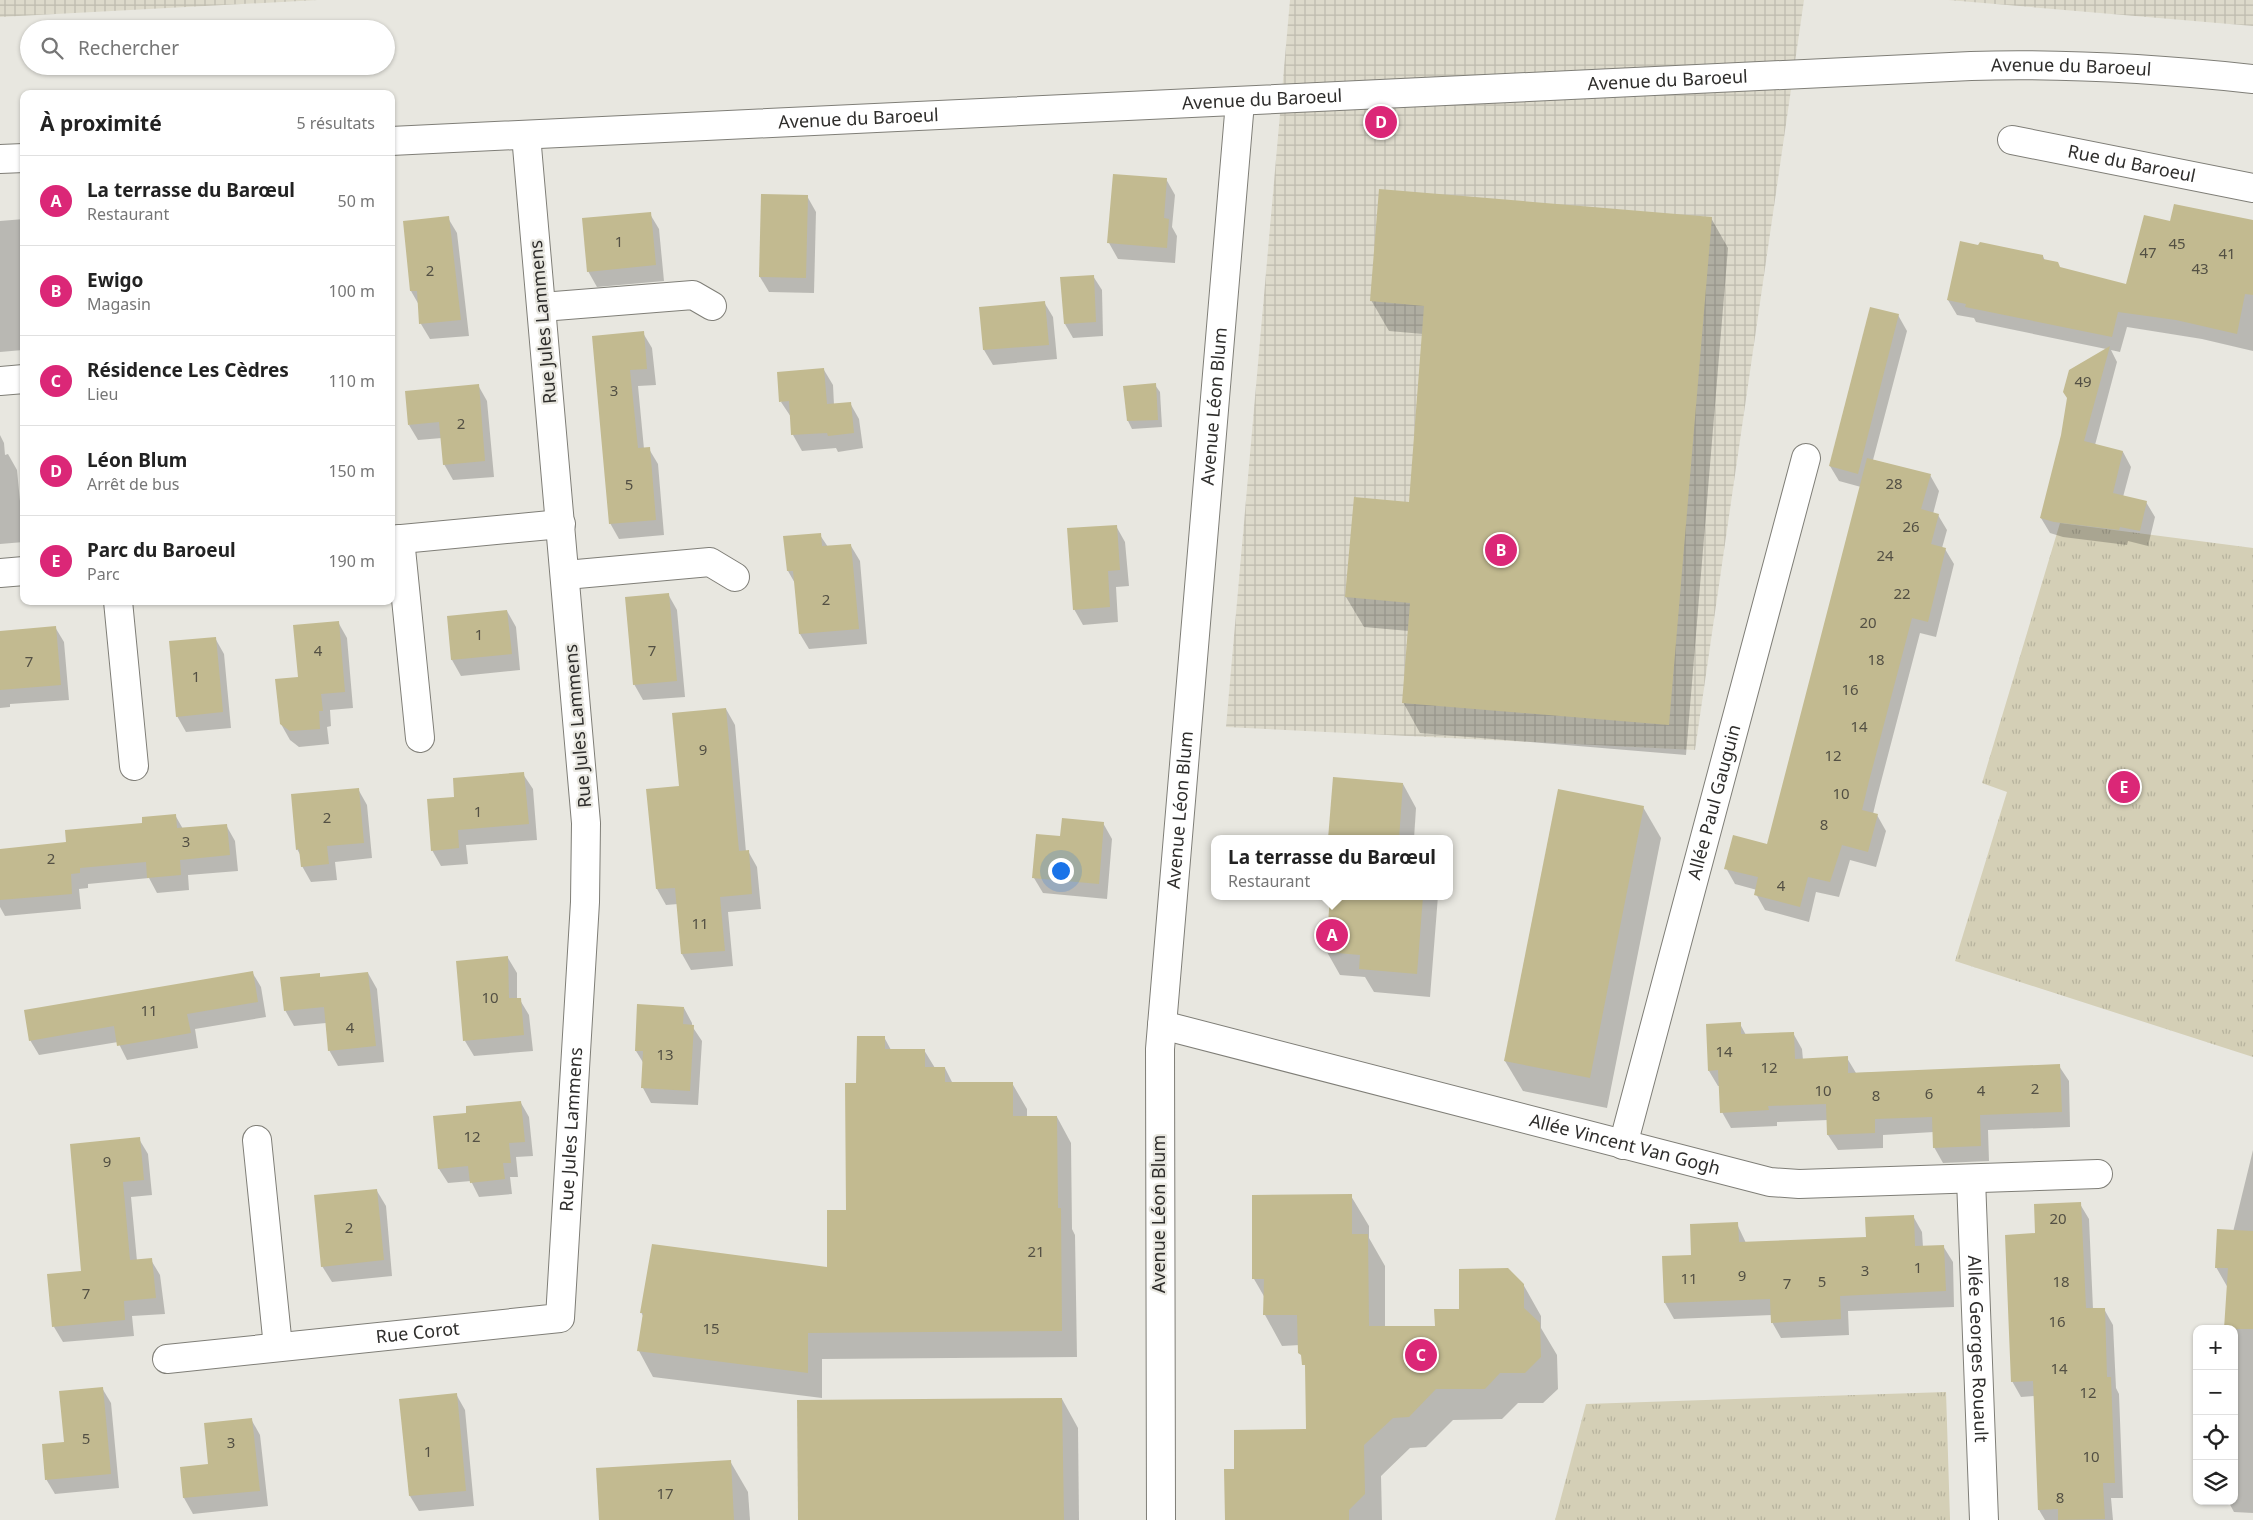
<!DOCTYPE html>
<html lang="fr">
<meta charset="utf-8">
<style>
:root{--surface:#fff;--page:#f2f2f2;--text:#222;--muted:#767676;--line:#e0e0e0;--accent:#db2777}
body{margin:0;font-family:"Noto Sans",sans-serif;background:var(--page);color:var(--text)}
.controls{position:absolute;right:15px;bottom:15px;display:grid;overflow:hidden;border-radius:10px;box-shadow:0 1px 4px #0004}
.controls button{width:45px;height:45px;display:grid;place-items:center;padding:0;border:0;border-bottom:1px solid var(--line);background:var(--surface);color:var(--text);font:25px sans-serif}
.you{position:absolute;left:1060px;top:870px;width:18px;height:18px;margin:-12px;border:4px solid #fff;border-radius:50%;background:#1a73e8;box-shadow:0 0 0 8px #1a73e833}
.badge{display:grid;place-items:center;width:32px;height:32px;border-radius:50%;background:var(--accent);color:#fff;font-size:16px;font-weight:700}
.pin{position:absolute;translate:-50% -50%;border:2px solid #fff;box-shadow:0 1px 5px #0006}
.popup{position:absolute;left:1211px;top:835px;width:242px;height:65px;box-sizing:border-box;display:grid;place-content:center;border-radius:10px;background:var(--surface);filter:drop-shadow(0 1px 4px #0005);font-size:16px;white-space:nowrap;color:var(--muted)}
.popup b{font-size:19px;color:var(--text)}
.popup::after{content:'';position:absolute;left:50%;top:100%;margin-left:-10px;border:10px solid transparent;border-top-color:var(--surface)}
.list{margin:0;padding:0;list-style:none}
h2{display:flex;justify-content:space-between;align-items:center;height:65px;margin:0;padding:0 20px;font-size:21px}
h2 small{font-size:16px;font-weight:400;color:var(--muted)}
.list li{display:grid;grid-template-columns:32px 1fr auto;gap:15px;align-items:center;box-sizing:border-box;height:90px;padding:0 20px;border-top:1px solid var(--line)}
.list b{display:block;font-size:19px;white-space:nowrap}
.list p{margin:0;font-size:16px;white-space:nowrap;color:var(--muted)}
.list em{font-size:16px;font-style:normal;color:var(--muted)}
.icon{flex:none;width:28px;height:28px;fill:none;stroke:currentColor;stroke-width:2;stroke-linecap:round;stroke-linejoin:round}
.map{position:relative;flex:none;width:2253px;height:1520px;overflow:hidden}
.search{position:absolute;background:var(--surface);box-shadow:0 1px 4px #0004;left:20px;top:20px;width:375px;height:55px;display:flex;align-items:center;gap:12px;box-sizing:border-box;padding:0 18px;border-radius:28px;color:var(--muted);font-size:19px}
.panel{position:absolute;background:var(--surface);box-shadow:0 1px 4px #0004;left:20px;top:90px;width:375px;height:515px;border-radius:10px}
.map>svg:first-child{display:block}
</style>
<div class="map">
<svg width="2253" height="1520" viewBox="0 0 2253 1520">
<defs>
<pattern id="industrial-grid" width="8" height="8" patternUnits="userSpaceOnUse" patternTransform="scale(1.25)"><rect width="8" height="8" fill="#dddacb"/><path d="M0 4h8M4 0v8" fill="none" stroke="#bebbae"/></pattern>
<pattern id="park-tufts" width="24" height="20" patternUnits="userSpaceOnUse" patternTransform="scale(1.25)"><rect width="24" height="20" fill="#d4cfb6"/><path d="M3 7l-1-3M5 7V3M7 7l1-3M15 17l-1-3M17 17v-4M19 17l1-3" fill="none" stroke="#b6b29d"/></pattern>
</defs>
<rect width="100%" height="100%" fill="#e8e7e0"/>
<g fill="url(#industrial-grid)">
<path d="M0 0H318L0 17Z"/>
<path d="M1290 0H1804L1695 750 1226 727Z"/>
<path d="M1948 0H2253V26Z"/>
</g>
<g fill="url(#park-tufts)">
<path d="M2060 523 2253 548V1057L1955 961 2007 792 1982 783Z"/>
<path d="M1946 1392 1950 1520H1555L1586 1404Z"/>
</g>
<g fill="#0003">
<path d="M1166 179 1175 195 1172 227 1177 236 1175 263 1118 259 1109 243Z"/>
<path d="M807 196 816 212 814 293 769 292 760 277Z"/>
<path d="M650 214 659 229 664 281 597 287 588 271Z"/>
<path d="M448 218 457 233 469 336 430 339 421 324 419 305 411 291 404 222Z"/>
<path d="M1711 218 1728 248 1686 755 1420 733 1403 702 1409 631 1364 627 1346 597 1410 503 1423 334 1389 331 1371 300Z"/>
<path d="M24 219V317H20L23 350 0 352V221Z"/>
<path d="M2253 221V351L2202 339 2127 327 2120 352 2111 350 2117 362 2095 445 2123 452 2131 467 2123 497 2146 502 2155 517 2148 546 2128 541 2127 545 2063 537 2050 533 2041 518 2062 435 2068 398 2106 349 1976 322 1974 318 1957 315 1948 300 2043 256 2045 261 2060 268 2127 286 2171 222Z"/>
<path d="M1093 276 1102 290 1103 336 1073 338 1065 324Z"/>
<path d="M1044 302 1053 317 1057 359 993 365 984 350 980 308Z"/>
<path d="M1898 315 1907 331 1873 460 1930 475 1939 491 1933 514 1938 515 1947 530 1942 548 1945 549 1954 564 1936 637 1920 633 1877 797 1873 814 1877 815 1886 831 1876 867 1850 860 1839 897 1816 892 1809 922 1765 910 1756 894 1757 890 1735 884 1726 868 1768 846 1861 487 1839 481 1830 466Z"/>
<path d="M643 333 652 348 656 385 638 386 644 449H649L658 464 664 535 619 539 610 523 594 337Z"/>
<path d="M824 370 833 385 834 405 850 403 859 419 863 448 838 452 836 448 802 451 793 435 791 417 781 402Z"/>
<path d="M478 385 487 401 494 477 453 480 444 464 442 438 418 440 409 425Z"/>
<path d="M1155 385 1160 392 1162 427 1132 429 1128 421 1124 387Z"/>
<path d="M0 435 4 443 5 455 8 454 17 470 24 542 0 544Z"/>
<path d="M1116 526 1125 542 1129 586 1116 587 1118 622 1083 625 1074 609Z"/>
<path d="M820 535 828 547 851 546 860 561 867 644 809 649 800 634 796 585 788 571 785 537Z"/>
<path d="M668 594 677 610 685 697 643 700 634 684Z"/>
<path d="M507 611 516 627 520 670 461 676 452 660 448 617Z"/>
<path d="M338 622 347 638 353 708 330 710 331 726 327 727 329 744 299 747 290 740 281 724 299 678Z"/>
<path d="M55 627 64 642 69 700 10 704V707L0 708V632Z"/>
<path d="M215 638 224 654 231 728 186 732 177 716Z"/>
<path d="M726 709 735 725 746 852 748 851 757 867 761 909 728 912 733 966 691 970 682 954 678 904 666 905 657 889 647 790 680 787Z"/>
<path d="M523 774 533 789 537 840 466 845 468 864 441 866 432 850 456 798Z"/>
<path d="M1403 784 1416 808 1414 839H1330Z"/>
<path d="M358 789 367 805 372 858 335 862 337 880 311 882 302 866 301 856 297 849Z"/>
<path d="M1643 807 1661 838 1607 1108 1523 1091 1505 1061Z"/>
<path d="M175 815 183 829 226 825 235 841 238 871 188 875 189 890 157 893 149 878 88 884V888L79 889 81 909 5 916 0 907V850L68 843Z"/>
<path d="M1103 823 1112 839 1107 899 1043 893 1034 878 1061 837Z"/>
<path d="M1331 896H1438L1430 997 1374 992 1365 977 1340 975 1327 952Z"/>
<path d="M508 958 517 973V999L520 1000 529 1015 533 1051 474 1056 465 1041Z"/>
<path d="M252 972 261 987 266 1017 195 1029 198 1048 127 1060 118 1042 39 1055 30 1040Z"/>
<path d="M368 973 377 989 384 1062 338 1066 329 1050 326 1023 294 1026 285 1010 319 975 321 978Z"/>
<path d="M684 1008 692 1023V1026L702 1041 698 1105 651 1103 643 1088 644 1064 636 1051Z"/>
<path d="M1740 1024 1746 1035 1793 1033 1802 1049 1803 1060 1847 1058 1856 1073 2059 1066 2069 1081 2070 1127 1988 1130 1989 1161 1943 1163 1934 1147V1132L1883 1135V1148L1838 1150 1828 1135V1120L1777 1122V1126L1731 1128 1722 1112 1720 1086H1718L1709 1071Z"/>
<path d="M884 1037 891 1050H924L935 1068H945L953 1084 1012 1083 1027 1109V1117H1057L1071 1143 1072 1229 1075 1235 1077 1357 822 1359V1398L653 1377 639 1351 643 1316 641 1312 828 1269 847 1211 858 1084Z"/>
<path d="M521 1103 529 1117 533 1156 516 1157 518 1177H510L512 1194 479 1197 471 1181 448 1183 439 1169 434 1118 467 1114Z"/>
<path d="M139 1139 148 1154 152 1195 131 1197 137 1261 151 1260 160 1275 165 1314 132 1316 134 1336 63 1342 54 1327 82 1272Z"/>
<path d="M2253 1150V1513L2234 1512 2228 1501H2234V1329L2228 1288 2216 1267 2233 1232Z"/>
<path d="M377 1191 386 1206 392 1276 332 1282 322 1266Z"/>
<path d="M1351 1196 1369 1226V1238L1385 1266V1327H1436L1461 1310 1523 1284 1541 1316V1328L1557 1355 1558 1389 1543 1403H1518L1502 1419 1453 1420 1426 1447 1410 1448 1381 1476 1382 1520H1226L1307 1431V1370L1300 1345 1282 1346 1265 1315V1298L1254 1279Z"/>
<path d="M2080 1204 2089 1219 2093 1309H2104L2113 1325 2116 1388 2119 1394 2123 1498H2111L2113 1520H2045L2039 1510 2035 1396 2021 1397 2012 1381 2036 1235Z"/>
<path d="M1913 1216 1922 1232 1923 1247 1943 1246 1953 1262 1954 1307 1848 1311 1849 1335 1781 1338 1772 1322V1315L1674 1319 1665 1303 1692 1257 1737 1224 1746 1243 1868 1238Z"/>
<path d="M102 1388 111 1403 119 1488 55 1494 46 1479Z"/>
<path d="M456 1394 465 1410 474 1506 419 1511 410 1496 400 1400Z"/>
<path d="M1062 1399 1078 1428 1079 1520H799Z"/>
<path d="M251 1419 260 1435 268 1506 193 1514 184 1498 181 1468 210 1465Z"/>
<path d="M730 1461 748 1492 750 1520H601Z"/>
</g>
<g fill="#c2ba90">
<path d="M1113 174 1167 178 1164 218 1169 219 1167 248 1107 243Z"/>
<path d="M1379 189 1712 217 1669 725 1402 703 1410 603 1345 597 1354 497 1409 502 1424 306 1370 301Z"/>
<path d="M761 194 808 195 806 278 759 277Z"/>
<path d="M2174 204 2253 220V295L2245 294 2237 334 2176 320 2118 312 2112 337 1965 307 1966 304 1947 300 1960 241 1978 245 1980 242 2043 255V259L2058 262 2060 267 2126 284 2144 215 2170 221Z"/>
<path d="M651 212 656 265 587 272 582 218Z"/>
<path d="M449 216 461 320 419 324 417 291H410L403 221Z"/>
<path d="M1094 275 1096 322 1064 324 1060 277Z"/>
<path d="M1045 301 1049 345 983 350 979 307Z"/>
<path d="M1870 307 1899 314 1858 474 1829 466Z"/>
<path d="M644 331 647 369 630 370 638 448 650 447 656 520 609 524 592 336Z"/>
<path d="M2110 346 2084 441 2123 451 2113 493 2147 501 2140 531 2120 527 2119 530 2054 522 2040 518 2061 435 2067 398 2063 392 2069 370Z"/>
<path d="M824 368 827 404 851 402 854 433 828 436 827 433 791 435 789 401 779 402 777 372Z"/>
<path d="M1156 383 1158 420 1127 421 1123 386Z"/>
<path d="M479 384 485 461 443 465 439 422 408 425 405 391Z"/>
<path d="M1867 458 1931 474 1921 509 1939 514 1931 544 1946 548 1928 622 1912 618 1869 781 1862 810 1878 814 1868 852 1842 845 1830 882 1808 877 1800 907 1754 895 1758 877 1724 869 1733 835 1767 844Z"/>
<path d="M1117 525 1120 570 1108 571 1110 607 1073 610 1067 528Z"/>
<path d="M821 533 822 546 851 544 859 629 799 634 793 571H787L783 536Z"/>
<path d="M669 593 677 681 633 685 625 597Z"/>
<path d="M507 610 512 654 451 660 447 616Z"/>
<path d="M339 621 345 692 321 694 323 711H319L320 729 290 731 280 724 275 679 298 677 293 625Z"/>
<path d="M56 626 61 685 0 690V631Z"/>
<path d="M216 637 223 712 176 717 169 641Z"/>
<path d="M726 708 739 851 749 850 752 894 720 897 725 951 681 954 675 888 656 889 646 789 679 786 672 713Z"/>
<path d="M524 772 529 824 458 830 459 848 431 851 427 799 454 797 453 778Z"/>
<path d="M1333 777 1403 783 1399 839H1328Z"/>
<path d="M359 788 364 843 327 846 329 864 301 867 299 849 296 850 291 794Z"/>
<path d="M1558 789 1644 806 1590 1078 1504 1061Z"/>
<path d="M176 814 177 828 227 824 230 855 180 860 181 875 147 878 146 862 80 868V873L71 874 72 894 0 900V849L66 842 65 830 142 823V817Z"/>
<path d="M1062 818 1104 822 1099 884 1032 878 1036 834 1060 836Z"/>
<path d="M1330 896H1423L1417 974 1359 969 1360 955 1326 952Z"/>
<path d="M508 956 509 998H521L524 1035 463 1041 456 961Z"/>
<path d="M253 971 258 1002 187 1014 191 1033 117 1046 114 1026 29 1041 24 1010Z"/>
<path d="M368 972 376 1046 328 1051 324 1007 284 1011 280 977 320 973V977Z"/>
<path d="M637 1004 684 1007 683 1024 694 1025 690 1091 641 1088 643 1051H635Z"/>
<path d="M1741 1022V1034L1794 1032 1795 1059 1848 1056V1073L2060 1064 2062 1112 1980 1115 1981 1146 1933 1148 1932 1117 1875 1119V1133L1827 1135 1826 1104 1768 1106 1769 1110 1720 1113 1718 1070 1708 1071 1706 1024Z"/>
<path d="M857 1036H885V1049H925V1067H945V1082H1013V1116H1057L1058 1208H1061L1062 1331 808 1333V1373L637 1351 643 1313H640L652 1244 827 1267V1210H846L845 1083H856Z"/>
<path d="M521 1101 525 1142 509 1143 511 1163H503L505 1179 470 1183 468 1166 438 1169 433 1116 466 1113V1106Z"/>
<path d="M140 1137 144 1180 123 1182 130 1260 152 1258 156 1298 124 1301 125 1320 52 1327 47 1274 81 1271 70 1144Z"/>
<path d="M377 1189 384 1260 321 1267 314 1195Z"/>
<path d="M1352 1194V1234H1368L1369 1326H1435L1434 1309H1459V1269L1508 1268 1524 1284V1308L1540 1323 1541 1357 1525 1373H1500L1485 1389H1436L1409 1417 1393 1418 1364 1445 1365 1494 1349 1510V1520H1225L1224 1469H1234V1430L1306 1429 1305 1365H1302L1301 1355 1298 1353 1297 1315H1263L1264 1279H1252V1195Z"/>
<path d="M2081 1202 2086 1308H2105L2107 1377H2111L2115 1483H2103L2105 1519 2058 1520V1509L2038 1510 2033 1381 2011 1382 2005 1235 2035 1233 2034 1204Z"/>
<path d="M1914 1215 1915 1246 1944 1245 1946 1291 1840 1296 1841 1319 1771 1323 1770 1299 1664 1303 1662 1256 1691 1255 1690 1224 1738 1222 1739 1242 1866 1237 1865 1217Z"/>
<path d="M2217 1229 2253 1231V1329H2224L2228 1268H2215Z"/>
<path d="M103 1387 111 1474 45 1480 42 1444 64 1442 59 1391Z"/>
<path d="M457 1393 466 1491 409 1496 399 1399Z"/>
<path d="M1062 1398 1064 1520H798L797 1400Z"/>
<path d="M252 1418 260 1491 183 1498 180 1467 208 1464 204 1423Z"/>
<path d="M731 1460 734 1520H599L596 1468Z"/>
</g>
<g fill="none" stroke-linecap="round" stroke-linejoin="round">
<defs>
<g id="street">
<path id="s1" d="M2012 140 2253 188"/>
<path d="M542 307 693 295 712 306"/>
<path d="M0 381 24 379"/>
<path d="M400 539 420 738"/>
<path d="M391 540 561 524"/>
<path d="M0 573 24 571"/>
<path d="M566 575 710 562 735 577"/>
<path d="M118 601 134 766"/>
<path id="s2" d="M1162 1025 1770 1182 1799 1184 2098 1174"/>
<path d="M257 1140 278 1347"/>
<path id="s3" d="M1623 1145 1806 458"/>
<path id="s4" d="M1971 1179 1984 1520"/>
<path id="s5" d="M167 1359 560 1318 585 902 586 823 526 135"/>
<path id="s6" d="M1161 1520 1160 1049 1240 102"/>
</g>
<g id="secondary">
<path id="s7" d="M391 141 1971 66C2066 63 2159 69 2253 79"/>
<path d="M0 159 24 158"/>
</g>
</defs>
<use href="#street" stroke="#7f7e77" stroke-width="30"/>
<use href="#secondary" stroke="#7f7e77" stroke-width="30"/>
<use href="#street" stroke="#fff" stroke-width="28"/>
<use href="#secondary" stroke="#fff" stroke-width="28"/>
</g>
<g text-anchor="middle" stroke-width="4.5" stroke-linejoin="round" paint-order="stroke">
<g font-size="15" fill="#535044">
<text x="619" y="247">1</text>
<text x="2177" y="249">45</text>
<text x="2148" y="258">47</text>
<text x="2227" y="259">41</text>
<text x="2200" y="274">43</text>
<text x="430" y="276">2</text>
<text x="2083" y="387">49</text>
<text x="614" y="396">3</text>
<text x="461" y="429">2</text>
<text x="1894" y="489">28</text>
<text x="629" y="490">5</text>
<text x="1911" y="532">26</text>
<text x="1885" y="561">24</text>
<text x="1902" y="599">22</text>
<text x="826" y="605">2</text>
<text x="1868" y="628">20</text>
<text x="479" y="640">1</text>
<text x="318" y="656">4</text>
<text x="652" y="656">7</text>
<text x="1876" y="665">18</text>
<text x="29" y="667">7</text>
<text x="196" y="682">1</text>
<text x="1850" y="695">16</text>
<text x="1859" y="732">14</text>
<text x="703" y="755">9</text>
<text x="1833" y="761">12</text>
<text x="1841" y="799">10</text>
<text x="478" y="817">1</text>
<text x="327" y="823">2</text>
<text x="1824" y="830">8</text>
<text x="186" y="847">3</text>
<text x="51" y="864">2</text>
<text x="1781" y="891">4</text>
<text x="700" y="929">11</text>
<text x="490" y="1003">10</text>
<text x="149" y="1016">11</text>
<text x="350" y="1033">4</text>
<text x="1724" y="1057">14</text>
<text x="665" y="1060">13</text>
<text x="1769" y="1073">12</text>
<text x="2035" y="1094">2</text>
<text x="1823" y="1096">10</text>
<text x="1981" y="1096">4</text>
<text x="1929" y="1099">6</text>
<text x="1876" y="1101">8</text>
<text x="472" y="1142">12</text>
<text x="107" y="1167">9</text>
<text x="2058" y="1224">20</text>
<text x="349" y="1233">2</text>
<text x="1036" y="1257">21</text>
<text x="1918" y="1273">1</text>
<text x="1865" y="1276">3</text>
<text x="1742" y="1281">9</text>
<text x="1689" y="1284">11</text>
<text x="1822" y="1287">5</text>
<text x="2061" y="1287">18</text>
<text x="1787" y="1289">7</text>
<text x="86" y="1299">7</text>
<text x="2057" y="1327">16</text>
<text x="711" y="1334">15</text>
<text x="2059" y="1374">14</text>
<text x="2088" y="1398">12</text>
<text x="86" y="1444">5</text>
<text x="231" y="1448">3</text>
<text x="428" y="1457">1</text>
<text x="2091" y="1462">10</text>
<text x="665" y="1499">17</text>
<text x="2060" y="1503">8</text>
</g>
<g font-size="18" fill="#2e2d2b" stroke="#e8e7e0">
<text dy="6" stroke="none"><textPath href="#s7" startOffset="1682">Avenue du Baroeul</textPath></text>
<text dy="6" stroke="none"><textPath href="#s7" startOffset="1278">Avenue du Baroeul</textPath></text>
<text dy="6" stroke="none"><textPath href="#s7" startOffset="872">Avenue du Baroeul</textPath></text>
<text dy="6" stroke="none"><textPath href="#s7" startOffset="468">Avenue du Baroeul</textPath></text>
<text dy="6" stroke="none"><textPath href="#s1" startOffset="122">Rue du Baroeul</textPath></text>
<text transform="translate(543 322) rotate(-95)" y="6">Rue Jules Lammens</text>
<text dy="6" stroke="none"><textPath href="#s6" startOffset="1116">Avenue Léon Blum</textPath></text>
<text transform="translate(578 726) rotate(-95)" y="6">Rue Jules Lammens</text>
<text dy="6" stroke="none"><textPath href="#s3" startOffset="355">Allée Paul Gauguin</textPath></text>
<text dy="6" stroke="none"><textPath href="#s6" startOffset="711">Avenue Léon Blum</textPath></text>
<text dy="6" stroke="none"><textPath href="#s5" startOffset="584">Rue Jules Lammens</textPath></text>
<text dy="6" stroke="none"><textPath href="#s2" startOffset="478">Allée Vincent Van Gogh</textPath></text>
<text transform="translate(1159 1214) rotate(-90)" y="6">Avenue Léon Blum</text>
<text dy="6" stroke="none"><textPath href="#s5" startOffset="252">Rue Corot</textPath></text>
<text dy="6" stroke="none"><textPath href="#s4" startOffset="170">Allée Georges Rouault</textPath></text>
</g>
</g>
</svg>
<div class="controls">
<button>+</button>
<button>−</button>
<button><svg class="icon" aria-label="locate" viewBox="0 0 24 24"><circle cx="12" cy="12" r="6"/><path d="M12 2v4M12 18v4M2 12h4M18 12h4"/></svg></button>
<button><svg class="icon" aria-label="layers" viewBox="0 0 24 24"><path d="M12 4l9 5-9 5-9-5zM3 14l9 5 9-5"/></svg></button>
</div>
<div class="you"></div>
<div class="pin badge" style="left:1332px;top:935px">A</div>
<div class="popup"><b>La terrasse du Barœul</b>Restaurant</div>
<div class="pin badge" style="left:1501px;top:550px">B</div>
<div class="pin badge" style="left:1421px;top:1355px">C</div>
<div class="pin badge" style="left:1381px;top:122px">D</div>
<div class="pin badge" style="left:2124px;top:787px">E</div>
<div class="search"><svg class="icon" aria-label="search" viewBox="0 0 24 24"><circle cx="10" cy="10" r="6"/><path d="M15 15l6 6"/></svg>Rechercher</div>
<section class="panel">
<h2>À proximité<small>5 résultats</small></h2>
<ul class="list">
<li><span class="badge">A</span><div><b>La terrasse du Barœul</b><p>Restaurant</p></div><em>50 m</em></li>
<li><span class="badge">B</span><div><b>Ewigo</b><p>Magasin</p></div><em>100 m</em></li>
<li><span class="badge">C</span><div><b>Résidence Les Cèdres</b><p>Lieu</p></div><em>110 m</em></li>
<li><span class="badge">D</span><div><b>Léon Blum</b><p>Arrêt de bus</p></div><em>150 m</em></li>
<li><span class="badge">E</span><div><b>Parc du Baroeul</b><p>Parc</p></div><em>190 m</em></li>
</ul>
</section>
</div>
